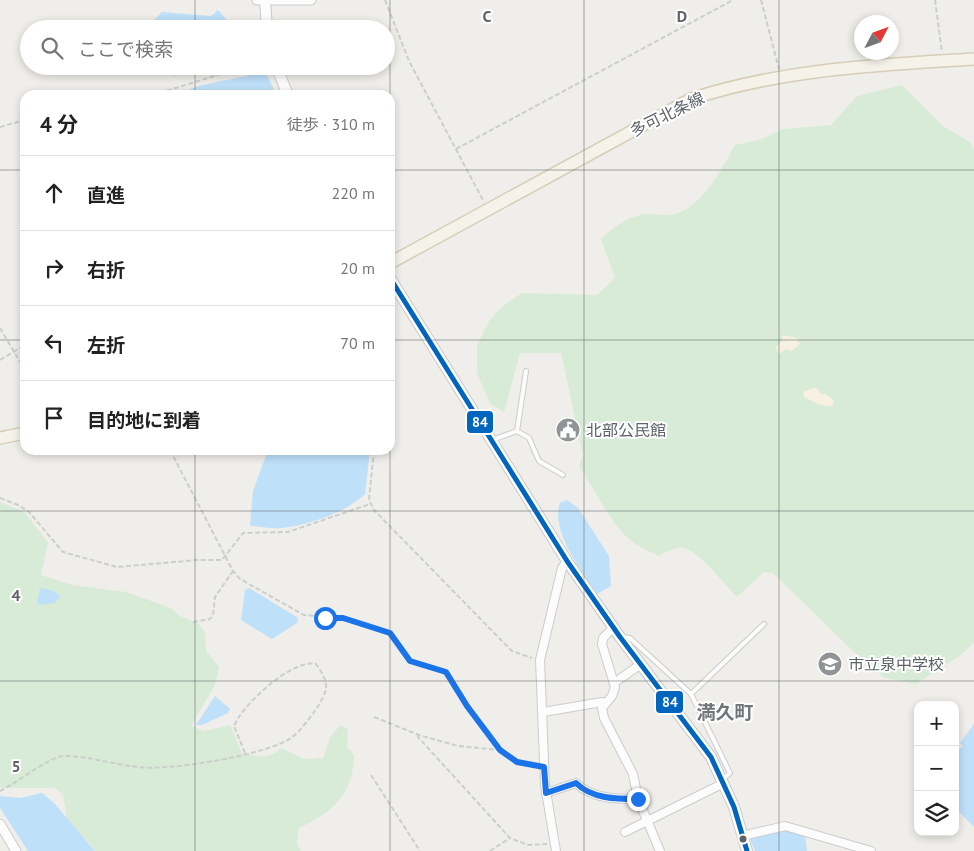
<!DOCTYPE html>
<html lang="ja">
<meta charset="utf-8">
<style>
:root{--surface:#fff;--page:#f2f2f2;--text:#222;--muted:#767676;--line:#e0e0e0}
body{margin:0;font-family:"PT Sans","Noto Sans JP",sans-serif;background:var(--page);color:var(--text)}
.controls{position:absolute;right:15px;bottom:15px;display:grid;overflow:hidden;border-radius:10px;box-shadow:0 2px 8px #0003}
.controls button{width:45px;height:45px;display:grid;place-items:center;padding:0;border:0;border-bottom:1px solid var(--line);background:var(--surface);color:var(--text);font:25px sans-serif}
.compass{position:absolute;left:854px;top:15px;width:45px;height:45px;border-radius:50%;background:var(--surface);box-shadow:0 2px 8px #0003;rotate:49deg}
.stop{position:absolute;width:15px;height:15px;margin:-11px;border:4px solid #1a73e8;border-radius:50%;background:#fff}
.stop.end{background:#1a73e8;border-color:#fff;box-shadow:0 1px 5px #0008}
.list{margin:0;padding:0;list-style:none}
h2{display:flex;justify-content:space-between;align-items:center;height:65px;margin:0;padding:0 20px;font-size:21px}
h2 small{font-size:16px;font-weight:400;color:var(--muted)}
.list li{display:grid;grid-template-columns:32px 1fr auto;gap:15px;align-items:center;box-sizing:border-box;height:75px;padding:0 20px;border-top:1px solid var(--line)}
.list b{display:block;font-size:19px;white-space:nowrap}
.list em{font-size:16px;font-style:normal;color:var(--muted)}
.icon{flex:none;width:28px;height:28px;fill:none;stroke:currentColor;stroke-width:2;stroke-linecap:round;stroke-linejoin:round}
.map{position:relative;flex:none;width:974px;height:851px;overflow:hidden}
.search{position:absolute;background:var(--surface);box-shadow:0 2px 8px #0003;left:20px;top:20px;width:375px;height:55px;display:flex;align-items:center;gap:12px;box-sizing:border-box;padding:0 18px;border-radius:28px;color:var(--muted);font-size:19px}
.panel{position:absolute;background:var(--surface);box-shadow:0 2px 8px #0003;left:20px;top:90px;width:375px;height:365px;border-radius:15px}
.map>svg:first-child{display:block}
</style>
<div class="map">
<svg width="974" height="851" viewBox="0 0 974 851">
<rect width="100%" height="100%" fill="#efeeea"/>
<g fill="#d8ebd6">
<path d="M902 85 943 126 970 142 974 150V643L958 657 916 684 885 678 851 649 773 573 764 572 737 597C725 585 699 551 684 548 675 547 667 552 658 556 651 551 638 547 634 543 609 524 597 492 579 466L583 455 561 353H520L504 412 490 404 477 373V345L489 321 504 305 522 293 597 295 615 278 601 239C615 226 627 216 647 214 656 214 667 216 675 214 704 205 721 170 735 145L759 140 783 129 831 125 857 96Z"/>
<path d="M0 502 24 512 48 542 41 575 72 585 126 592 171 608 180 616 199 624 205 633 206 651 219 667 215 685 191 726 204 731 230 725 242 753C258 756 269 760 281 748L304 759 323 758 330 738 340 725 348 729 347 747 354 755C353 795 333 812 299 828L297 844 301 851H96L67 819 63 794 54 788H0Z"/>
</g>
<g fill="#f6f1e1">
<path d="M783 335 797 338 800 344 792 351 786 349 779 354 776 347 782 341Z"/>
<path d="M816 387 821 394H825L834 400 833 405C823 409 813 401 804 397L803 392Z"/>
</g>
<g fill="#bfe0f9">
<path d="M218 10 235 29H156L155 19 162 12 211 16Z"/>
<path d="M161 66H211L173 76 164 71Z"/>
<path d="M265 72 277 95H175L198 86Z"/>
<path d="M268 450H370L365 494C345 513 309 525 281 528 271 529 260 526 250 526L253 491Z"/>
<path d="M567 500 578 508 609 556 611 586 597 594C582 572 550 530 560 503Z"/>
<path d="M40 588 52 590 60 596 59 598 54 603 39 605 37 602Z"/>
<path d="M249 588 298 618 297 623 272 639 241 620 245 590Z"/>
<path d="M215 696 230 709 228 713 202 725H196Z"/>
<path d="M974 724V827L955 808V766L958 761 955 750 963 747 960 743Z"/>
<path d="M42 793 55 804 95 851H28L0 808V796L20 798Z"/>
<path d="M784 830 805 835 807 851H755L750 839Z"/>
</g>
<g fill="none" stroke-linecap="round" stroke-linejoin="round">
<defs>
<g id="service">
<path d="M517 431 529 438 539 461 563 475"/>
<path d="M492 440 517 431 526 371"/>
<path d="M623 637 630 638 691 694 730 773 723 779"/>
<path d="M691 694 764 624"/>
</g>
<g id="minor">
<path d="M614 627 603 638 602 644 615 687 612 696 602 708 604 718 633 774 638 799 660 851"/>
<path d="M614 683 641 664"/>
<path d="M543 712 602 702 605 704"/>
<path d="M546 793 576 783C592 799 616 799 638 799"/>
<path d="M625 832 724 783"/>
<path d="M742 836 785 826 871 851"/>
<path d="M556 851 545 785 540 660 562 568 567 561"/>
</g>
<g id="tertiary">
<path d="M257 0H311"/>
<path d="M0 824 16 851"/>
</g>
<g id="secondary">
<path d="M265 0 267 29"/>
<path d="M276 66 288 95"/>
<path d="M390 278 567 561 620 637 711 757 734 807 747 851"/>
</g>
<g id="primary">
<path d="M390 263 691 99C782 69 879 65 974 59"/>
<path d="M0 438 25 433"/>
</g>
</defs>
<use href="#service" stroke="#cbcccc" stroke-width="6"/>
<use href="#minor" stroke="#cbcccc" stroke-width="10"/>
<use href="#tertiary" stroke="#cbcccc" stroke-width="11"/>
<use href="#secondary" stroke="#cacacb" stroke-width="12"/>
<use href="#primary" stroke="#d7ceb8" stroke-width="14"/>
<g stroke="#cacfcc" stroke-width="2" stroke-dasharray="5 2.5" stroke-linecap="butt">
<path d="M385 0 409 61 484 202"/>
<path d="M761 0 779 69"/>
<path d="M935 0 942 52"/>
<path d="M137 95 166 91 247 66"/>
<path d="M0 127 25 120"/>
<path d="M456 149 733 0"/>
<path d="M0 328 25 370"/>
<path d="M0 360 25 345"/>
<path d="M170 450 233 571 240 579 304 615 343 618 386 631 393 636 410 661 445 672 467 706 501 750 517 763 537 767"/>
<path d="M374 450 369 500 374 510 502 641 512 651 532 658"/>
<path d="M0 498 18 505 29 512 63 552 117 567 197 560H222L243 533 288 532 370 504"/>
<path d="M193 622 210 619 213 615 215 597 233 571"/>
<path d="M374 717 419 735 458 746 500 750"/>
<path d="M419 735 418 737 510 838 528 845 547 844"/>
<path d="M371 775 420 851"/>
<path d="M0 791C15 784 49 757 63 756 84 755 116 765 138 767 170 771 257 756 286 741 298 735 307 721 315 711 328 690 331 685 316 664 293 658 242 705 234 726L245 753"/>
<path d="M490 851 510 838"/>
</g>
<use href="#service" stroke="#fdfcfc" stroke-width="4"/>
<use href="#minor" stroke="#fdfcfc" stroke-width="8"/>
<use href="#tertiary" stroke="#fdfcfc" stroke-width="9"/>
<use href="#secondary" stroke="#fdfcfc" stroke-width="10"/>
<use href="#primary" stroke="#f4f2e9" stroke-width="11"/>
<defs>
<path id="bus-1" d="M390 278 567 561 620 637 711 757 734 807 747 851"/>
</defs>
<use href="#bus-1" stroke="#fff" stroke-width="9"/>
<use href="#bus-1" stroke="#0065bd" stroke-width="5"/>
</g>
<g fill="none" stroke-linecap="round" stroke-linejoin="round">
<path stroke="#1a73e8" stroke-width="6" d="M325 618H343L390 633 410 661 446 672 467 706 500 750 517 762 544 767 546 793 576 783C592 799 616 799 638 799"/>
</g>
<path fill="none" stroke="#5f6368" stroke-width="1" stroke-opacity="0.55" d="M195 0V29M390 0V95M584 0V851M779 0V851M195 66V95M0 170H25M390 170H974M0 340H25M390 340H974M195 450V851M390 450V851M0 511H974M0 681H974"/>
<defs>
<symbol id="civic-disc" viewBox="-11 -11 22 22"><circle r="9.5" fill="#919496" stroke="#fff"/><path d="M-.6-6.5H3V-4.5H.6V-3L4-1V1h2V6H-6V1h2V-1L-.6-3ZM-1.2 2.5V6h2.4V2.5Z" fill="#fff"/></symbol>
<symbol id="school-disc" viewBox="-11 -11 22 22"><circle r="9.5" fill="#919496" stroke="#fff"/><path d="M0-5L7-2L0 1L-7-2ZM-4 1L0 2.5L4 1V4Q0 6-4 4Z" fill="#fff"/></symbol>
</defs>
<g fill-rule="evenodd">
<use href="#civic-disc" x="554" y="416" width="28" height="28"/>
<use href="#school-disc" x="816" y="650" width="28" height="28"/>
</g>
<circle fill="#5f6368" stroke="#fff" stroke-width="2" cx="743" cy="839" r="4.5"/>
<g text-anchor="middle" stroke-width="4" stroke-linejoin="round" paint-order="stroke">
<g font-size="16" fill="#5f6368" stroke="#fff">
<text transform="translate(667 114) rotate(-26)" y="6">多可北条線</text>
</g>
<g font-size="16" fill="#5f6368" stroke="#fff" text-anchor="start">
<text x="586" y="436">北部公民館</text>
<text x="848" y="670">市立泉中学校</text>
</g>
<g font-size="19" font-weight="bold" fill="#70757a" stroke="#fff">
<text x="725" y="719">満久町</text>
</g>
</g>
<g font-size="16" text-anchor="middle" font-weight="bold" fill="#5f6368" stroke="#fff" stroke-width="4" stroke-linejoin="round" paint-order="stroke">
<text x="487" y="22">C</text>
<text x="682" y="22">D</text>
<text x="16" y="601">4</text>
<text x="16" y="772">5</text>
</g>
<g stroke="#fff" stroke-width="2">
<rect x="466" y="410" width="28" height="24" rx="5" fill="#0065bd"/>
<rect x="655" y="690" width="29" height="24" rx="5" fill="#0065bd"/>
</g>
<g font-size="14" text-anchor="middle" font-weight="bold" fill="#fff">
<text x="480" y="427">84</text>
<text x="670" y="707">84</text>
</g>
</svg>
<div class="controls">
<button>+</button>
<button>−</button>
<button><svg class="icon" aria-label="layers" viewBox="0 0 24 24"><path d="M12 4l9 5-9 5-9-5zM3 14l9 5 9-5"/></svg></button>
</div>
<svg class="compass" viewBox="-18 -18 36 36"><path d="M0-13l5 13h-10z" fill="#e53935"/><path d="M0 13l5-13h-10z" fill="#767676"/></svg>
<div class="stop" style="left:325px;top:618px"></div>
<div class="stop end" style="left:638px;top:799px"></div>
<div class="search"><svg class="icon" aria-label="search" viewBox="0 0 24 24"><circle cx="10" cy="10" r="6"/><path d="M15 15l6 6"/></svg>ここで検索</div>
<section class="panel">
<h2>4 分<small>徒歩 · 310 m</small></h2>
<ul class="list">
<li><svg class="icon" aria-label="ahead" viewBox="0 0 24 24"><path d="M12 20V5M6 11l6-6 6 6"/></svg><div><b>直進</b></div><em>220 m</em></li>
<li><svg class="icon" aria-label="right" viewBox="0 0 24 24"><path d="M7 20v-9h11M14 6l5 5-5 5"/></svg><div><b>右折</b></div><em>20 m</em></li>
<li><svg class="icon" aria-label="left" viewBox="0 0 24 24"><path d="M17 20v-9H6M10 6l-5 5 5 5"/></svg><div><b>左折</b></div><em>70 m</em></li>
<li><svg class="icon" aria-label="arrive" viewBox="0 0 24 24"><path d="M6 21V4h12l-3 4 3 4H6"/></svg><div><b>目的地に到着</b></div></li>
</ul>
</section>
</div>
